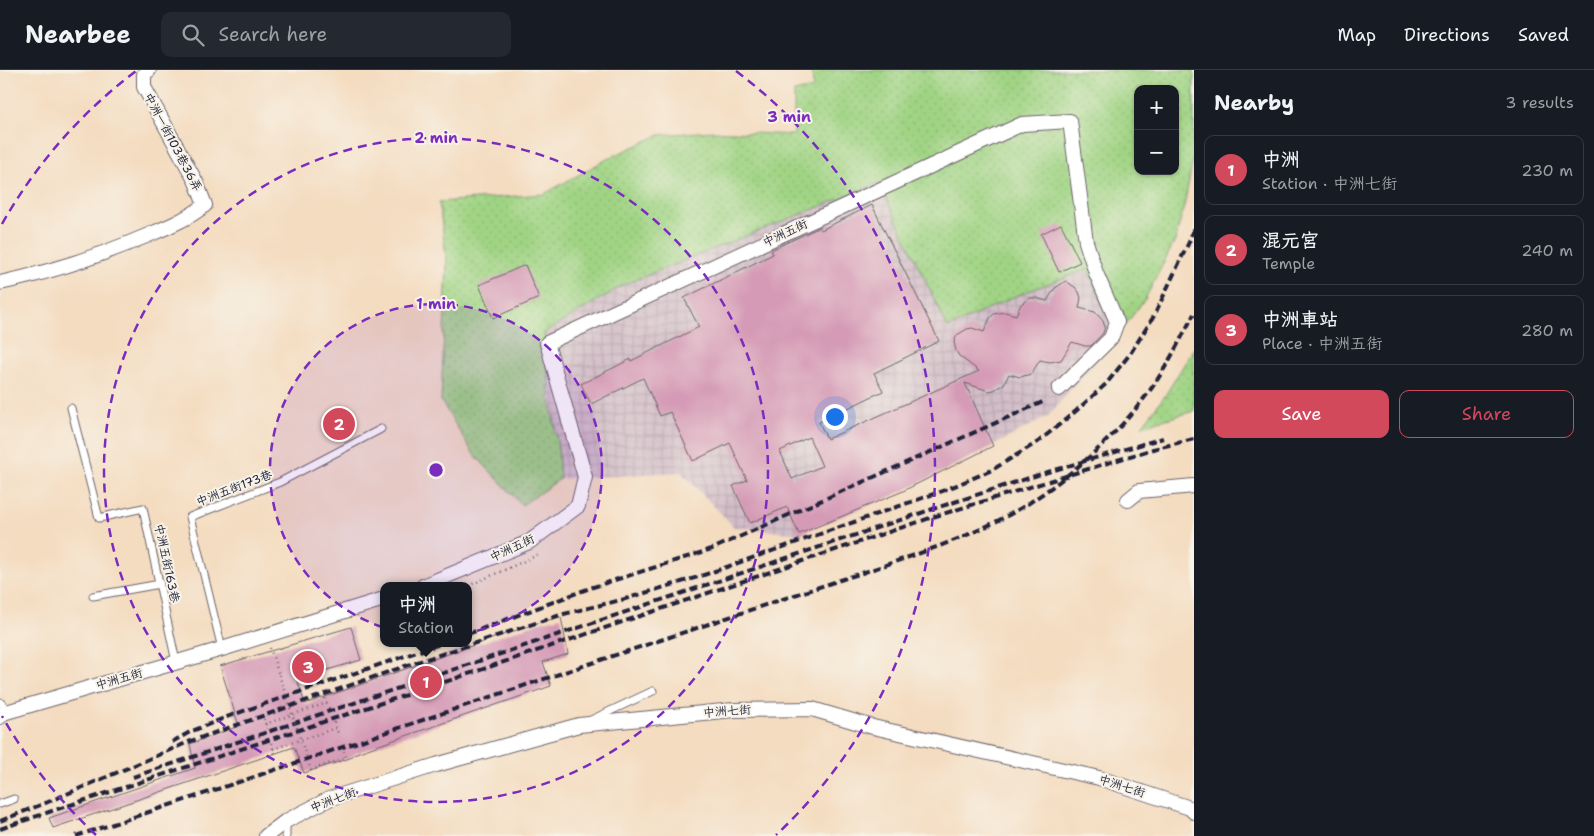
<!DOCTYPE html>
<meta charset="utf-8">
<style>
:root{--surface:#171b24;--page:#242831;--text:#f1f3f6;--muted:#9ea1a6;--line:#363941;--accent:#d1495b}
body{margin:0;font-family:"Shantell Sans","LXGW WenKai TC",sans-serif;background:var(--page);color:var(--text)}
.controls{position:absolute;right:15px;top:15px;display:grid;overflow:hidden;border-radius:10px;box-shadow:0 1px 4px #0004}
.controls button{width:45px;height:45px;display:grid;place-items:center;padding:0;border:0;border-bottom:1px solid var(--line);background:var(--surface);color:var(--text);font:25px sans-serif}
.you{position:absolute;left:834px;top:346px;width:18px;height:18px;margin:-12px;border:4px solid #fff;border-radius:50%;background:#1a73e8;box-shadow:0 0 0 8px #1a73e833}
.badge{display:grid;place-items:center;width:32px;height:32px;border-radius:50%;background:var(--accent);color:#fff;font-size:16px;font-weight:700}
.pin{position:absolute;translate:-50% -50%;border:2px solid #fff;box-shadow:0 1px 5px #0006}
.popup{position:absolute;left:380px;top:512px;width:92px;height:65px;box-sizing:border-box;display:grid;place-content:center;border-radius:10px;background:var(--surface);filter:drop-shadow(0 1px 4px #0005);font-size:16px;white-space:nowrap;color:var(--muted)}
.popup b{font-size:19px;color:var(--text)}
.popup::after{content:'';position:absolute;left:50%;top:100%;margin-left:-10px;border:10px solid transparent;border-top-color:var(--surface)}
.list{margin:0;padding:0;list-style:none}
h2{display:flex;justify-content:space-between;align-items:center;height:65px;margin:0;padding:0 20px;font-size:21px}
h2 small{font-size:16px;font-weight:400;color:var(--muted)}
.list li{display:grid;grid-template-columns:32px 1fr auto;gap:15px;align-items:center;box-sizing:border-box;height:70px;margin:0 10px 10px;padding:0 10px;border:1px solid var(--line);border-radius:10px}
.list b{display:block;font-size:19px;white-space:nowrap}
.list p{margin:0;font-size:16px;white-space:nowrap;color:var(--muted)}
.list em{font-size:16px;font-style:normal;color:var(--muted)}
.actions{display:flex;gap:10px;padding:15px 20px}
.actions a{flex:1;padding:11px 0;border:1px solid var(--accent);border-radius:10px;text-align:center;font-size:18px;color:var(--accent)}
.actions .main{background:var(--accent);color:#fff}
.icon{flex:none;width:28px;height:28px;fill:none;stroke:currentColor;stroke-width:2;stroke-linecap:round;stroke-linejoin:round}
.map{position:relative;flex:none;width:1194px;height:766px;overflow:hidden}
header{display:flex;align-items:center;gap:30px;box-sizing:border-box;height:70px;padding:0 25px;background:var(--surface);border-bottom:1px solid var(--line)}
header strong{font-size:24px}
nav{display:flex;gap:28px;margin-inline-start:auto;font-size:18px}
.search{width:350px;height:45px;background:var(--page);display:flex;align-items:center;gap:12px;box-sizing:border-box;padding:0 18px;border-radius:10px;color:var(--muted);font-size:19px}
main{display:flex}
aside{flex:1;background:var(--surface)}
.map>svg:first-child{display:block}
</style>
<header>
<strong>Nearbee</strong>
<div class="search"><svg class="icon" aria-label="search" viewBox="0 0 24 24"><circle cx="10" cy="10" r="6"/><path d="M15 15l6 6"/></svg>Search here</div>
<nav><a>Map</a><a>Directions</a><a>Saved</a></nav>
</header>
<main>
<div class="map">
<svg width="1194" height="766" viewBox="0 0 1194 766">
<defs>
<pattern id="industrial-grid" width="8" height="8" patternUnits="userSpaceOnUse" patternTransform="scale(1.25)"><rect width="8" height="8" fill="#d2bdc7"/><path d="M0 4h8M4 0v8" fill="none" stroke="#b4a2ac"/></pattern>
<pattern id="grass-dots" width="8" height="8" patternUnits="userSpaceOnUse" patternTransform="scale(1.25)"><rect width="8" height="8" fill="#a0d484"/><path d="M2 2h.1M6 6h.1" fill="none" stroke="#8ab673" stroke-width="1.8" stroke-linecap="round"/></pattern>
</defs>
<rect width="100%" height="100%" fill="#f7f3e8"/>
<filter id="ink" filterUnits="userSpaceOnUse"><feTurbulence type="fractalNoise" baseFrequency=".02" numOctaves="2"/><feDisplacementMap in="SourceGraphic" scale="10" xChannelSelector="R" yChannelSelector="G"/><feConvolveMatrix kernelMatrix="1 2 1 2 8 2 1 2 1" color-interpolation-filters="sRGB"/></filter>
<filter id="wash" filterUnits="userSpaceOnUse"><feTurbulence type="fractalNoise" baseFrequency=".0096" numOctaves="4" result="noise"/><feDisplacementMap in="SourceGraphic" scale="20" xChannelSelector="R" yChannelSelector="G"/><feGaussianBlur stdDeviation="1.12" result="paint"/><feColorMatrix in="noise" values="0 0 0 0 0 0 0 0 0 0 0 0 0 0 0 0 0 1.4 0 .05"/><feComposite in="paint" operator="in"/></filter>
<g filter="url(#wash)">
<rect width="100%" height="100%" fill="#f4dcc0"/>
<path fill="url(#industrial-grid)" d="M879 113 948 257 1013 227 1087 199 1117 266 1048 346 993 376 901 422 799 464 734 457 681 402 560 409 558 378 550 326 544 264 623 215Z"/>
<g fill="url(#grass-dots)" stroke="#617b60" fill-rule="evenodd">
<path d="M812 0H1194V84L1185 132 1175 171 1145 229 1117 266 1087 199 1013 227 948 258 879 113 623 215 544 263 550 326 558 378 560 409 522 435 473 383 441 331 447 194 439 132 544 124 607 89 659 65 713 61 794 65V22L813 18ZM1138 19H1175V101H1138Z"/>
<path d="M1194 278V341L1142 356 1166 324Z"/>
</g>
<g id="blocks">
<g fill="#d59bb6" fill-rule="evenodd">
<path d="M872 135 939 271 874 303 883 321 819 352 827 369 979 301 959 286 956 281 954 272 957 265 967 259 972 258 984 262 990 248 994 244 1005 242 1016 245 1021 234 1030 228H1036L1047 231 1055 218 1066 211 1076 218 1079 222 1081 228 1079 238 1095 242 1103 251 1105 257 1103 263 1091 276H1085L1072 272 1061 290 1050 292 1040 290 1031 304 1020 307 1009 304 1004 314 994 320 989 321 965 313 993 376 901 422 799 464 787 437 750 453 733 416 747 410 730 373 693 391 670 342 660 346 643 308 591 334 581 314 631 289V291L699 257 684 228 773 184 771 180 820 157 821 160ZM809 367 822 396 792 409 780 381Z"/>
<path d="M1061 154 1080 192 1059 202 1041 164Z"/>
<path d="M525 195 539 228 493 248 479 215Z"/>
<path d="M561 547 568 584 543 592 551 616 356 683 350 688 304 703 294 677 53 758 49 748 195 698 190 674 239 656 220 596 351 557 361 590 297 609 305 634 540 552Z"/>
</g>
</g>
</g>
<g filter="url(#ink)">
<use href="#blocks" fill-opacity="0" stroke="#6c636a" stroke-width="1"/>
<g fill="none" stroke-linecap="round" stroke-linejoin="round">
<defs>
<g id="lane">
<path d="M71 338 99 448 143 438 176 592"/>
<path d="M93 526 160 514"/>
<path d="M222 579 190 447 280 412 381 359"/>
<path d="M0 632 9 641"/>
<path d="M591 650 653 621"/>
<path d="M0 734 14 729"/>
<path d="M286 751V766"/>
</g>
<g id="street">
<path d="M0 213C52 202 102 185 151 164 170 156 189 148 205 135L196 112 144 17V4L149 0"/>
<path d="M1128 430 1139 421 1194 416"/>
<path d="M423 516 529 472 578 436 585 407 547 273 1022 54 1070 51 1086 172 1096 203 1117 252 1111 268 1059 319"/>
<path d="M0 647 3 643 222 579 384 529"/>
<path d="M266 766 286 751 329 729 436 695 579 655 734 640 812 639 873 657 1099 708 1190 738 1194 742"/>
</g>
</defs>
<use href="#lane" stroke="#6c636a" stroke-width="9"/>
<use href="#street" stroke="#6c636a" stroke-width="16"/>
<g stroke="#6c636a" stroke-width="2.5" stroke-dasharray="1 4" stroke-linecap="butt">
<path d="M468 516 538 485 537 483"/>
<path d="M270 578 279 605"/>
<path d="M325 628 329 638"/>
<path d="M264 649 267 659"/>
<path d="M334 652 338 663"/>
<path d="M265 654 327 633"/>
<path d="M271 673 275 684"/>
<path d="M273 679 336 658"/>
<path d="M319 697 346 688 344 681"/>
</g>
<use href="#lane" stroke="#fff" stroke-width="7"/>
<use href="#street" stroke="#fff" stroke-width="14"/>
<g stroke="#22223b" stroke-width="4" stroke-dasharray="8 4" stroke-linecap="butt">
<path d="M468 564 590 518 712 479 1045 331"/>
<path d="M172 672 190 662 232 645 443 573"/>
<path d="M133 707 933 439 1041 404 1163 368"/>
<path d="M0 751 48 732 191 671 411 594 560 545 625 529 698 507 945 420 992 400 1038 372 1076 341 1106 314 1130 284 1154 246 1189 172 1194 158"/>
<path d="M0 759 49 742 421 620 936 446 1153 379 1194 369"/>
<path d="M76 766C281 699 485 628 691 560 747 541 803 522 859 504 917 484 977 466 1029 433 1076 402 1121 362 1153 316 1169 293 1181 268 1194 244"/>
</g>
<path stroke="#6c636a" stroke-width="2.5" stroke-dasharray="1 4" stroke-linecap="butt" d="M279 605 311 700 319 697"/>
</g>
</g>
<circle cx="436" cy="400" r="166" fill="#7b2cbf" fill-opacity=".12"/>
<g fill="none" stroke="#7b2cbf" stroke-width="2.5" stroke-dasharray="9 6">
<circle cx="436" cy="400" r="166"/>
<circle cx="436" cy="400" r="332"/>
<path d="M96 765A499 499 0 0 1 2 646M2 154A499 499 0 0 1 136 1M736 1A499 499 0 0 1 776 765"/>
</g>
<g text-anchor="middle" stroke-width="4" stroke-linejoin="round" paint-order="stroke">
<g font-size="12" fill="#22223b" stroke="#f7f3e8">
<text transform="translate(173 72) rotate(62)" y="4">中洲一街103巷36弄</text>
<text transform="translate(785 163) rotate(-25)" y="4">中洲五街</text>
<text transform="translate(234 418) rotate(-21)" y="4">中洲五街173巷</text>
<text transform="translate(512 478) rotate(-25)" y="4">中洲五街</text>
<text transform="translate(167 493) rotate(78)" y="4">中洲五街163巷</text>
<text transform="translate(119 609) rotate(-16)" y="4">中洲五街</text>
<text transform="translate(727 641) rotate(-4)" y="4">中洲七街</text>
<text transform="translate(1122 716) rotate(18)" y="4">中洲七街</text>
<text transform="translate(333 730) rotate(-21)" y="4">中洲七街</text>
</g>
</g>
<circle cx="436" cy="400" r="8" fill="#7b2cbf" stroke="#f7f3e8" stroke-width="2.5"/>
<g font-size="15" text-anchor="middle" font-weight="bold" fill="#7b2cbf" stroke="#f7f3e8" stroke-width="4" stroke-linejoin="round" paint-order="stroke">
<text x="789" y="52">3 min</text>
<text x="436" y="73">2 min</text>
<text x="436" y="239">1 min</text>
</g>
</svg>
<div class="controls">
<button>+</button>
<button>−</button>
</div>
<div class="you"></div>
<div class="pin badge" style="left:426px;top:612px">1</div>
<div class="popup"><b>中洲</b>Station</div>
<div class="pin badge" style="left:339px;top:354px">2</div>
<div class="pin badge" style="left:308px;top:597px">3</div>
</div>
<aside>
<h2>Nearby<small>3 results</small></h2>
<ul class="list">
<li><span class="badge">1</span><div><b>中洲</b><p>Station · 中洲七街</p></div><em>230 m</em></li>
<li><span class="badge">2</span><div><b>混元宮</b><p>Temple</p></div><em>240 m</em></li>
<li><span class="badge">3</span><div><b>中洲車站</b><p>Place · 中洲五街</p></div><em>280 m</em></li>
</ul>
<div class="actions"><a class="main">Save</a><a>Share</a></div>
</aside>
</main>
